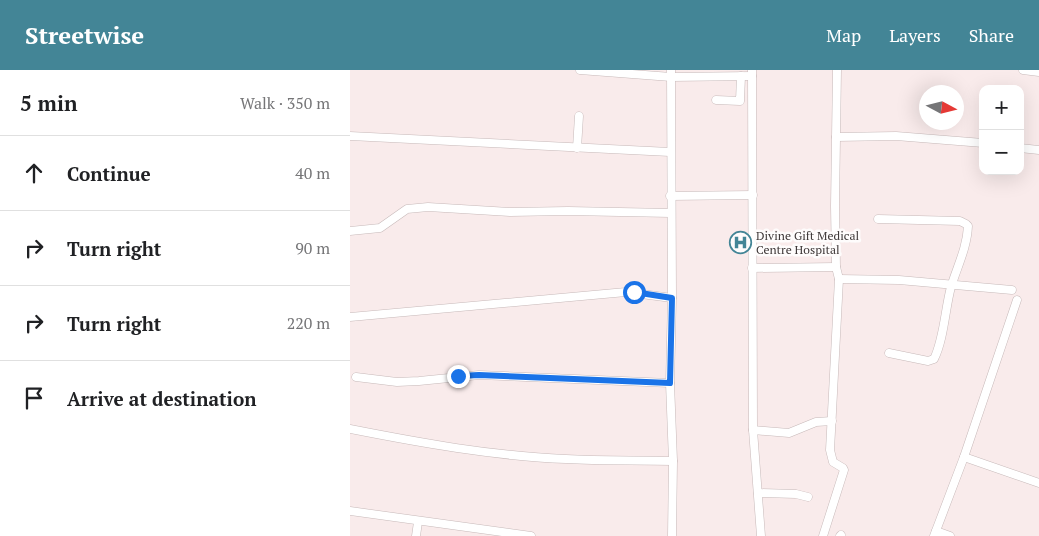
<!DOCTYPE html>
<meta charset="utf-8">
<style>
:root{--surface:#fff;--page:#f6f6f6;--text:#202124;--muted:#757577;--line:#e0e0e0;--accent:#438596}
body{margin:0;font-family:"PT Serif",serif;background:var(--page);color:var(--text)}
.controls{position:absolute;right:15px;top:15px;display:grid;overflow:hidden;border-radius:10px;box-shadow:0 5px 20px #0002}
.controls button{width:45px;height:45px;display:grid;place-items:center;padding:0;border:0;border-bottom:1px solid var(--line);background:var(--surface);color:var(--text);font:25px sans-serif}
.compass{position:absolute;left:569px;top:15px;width:45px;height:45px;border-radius:50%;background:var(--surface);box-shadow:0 5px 20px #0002;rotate:97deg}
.stop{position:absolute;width:15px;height:15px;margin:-11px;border:4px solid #1a73e8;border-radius:50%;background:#fff}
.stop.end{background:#1a73e8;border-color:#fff;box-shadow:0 1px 5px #0008}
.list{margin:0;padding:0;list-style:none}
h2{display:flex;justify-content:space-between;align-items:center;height:65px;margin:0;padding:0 20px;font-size:21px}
h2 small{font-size:16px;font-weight:400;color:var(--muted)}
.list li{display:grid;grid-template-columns:32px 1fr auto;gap:15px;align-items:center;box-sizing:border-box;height:75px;padding:0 20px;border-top:1px solid var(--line)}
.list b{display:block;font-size:19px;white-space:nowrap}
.list em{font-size:16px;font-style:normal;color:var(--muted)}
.icon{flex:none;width:28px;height:28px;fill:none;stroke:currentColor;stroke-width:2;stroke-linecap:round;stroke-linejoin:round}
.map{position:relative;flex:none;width:689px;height:466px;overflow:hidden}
header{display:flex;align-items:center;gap:30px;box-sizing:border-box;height:70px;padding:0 25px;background:var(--accent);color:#fff}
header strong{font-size:24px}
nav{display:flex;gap:28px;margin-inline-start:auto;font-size:18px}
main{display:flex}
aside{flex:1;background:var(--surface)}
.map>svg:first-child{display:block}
</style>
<header>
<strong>Streetwise</strong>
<nav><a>Map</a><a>Layers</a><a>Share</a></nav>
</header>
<main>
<aside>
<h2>5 min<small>Walk · 350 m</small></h2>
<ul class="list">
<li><svg class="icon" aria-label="ahead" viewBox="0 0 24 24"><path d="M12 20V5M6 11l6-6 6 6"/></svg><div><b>Continue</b></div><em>40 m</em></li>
<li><svg class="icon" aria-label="right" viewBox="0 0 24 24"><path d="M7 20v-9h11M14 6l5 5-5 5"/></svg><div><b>Turn right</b></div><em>90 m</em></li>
<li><svg class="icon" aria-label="right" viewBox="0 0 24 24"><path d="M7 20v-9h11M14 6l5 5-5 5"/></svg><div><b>Turn right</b></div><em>220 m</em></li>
<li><svg class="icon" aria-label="arrive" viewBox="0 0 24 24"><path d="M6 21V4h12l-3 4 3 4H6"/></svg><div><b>Arrive at destination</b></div></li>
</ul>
</aside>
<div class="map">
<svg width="689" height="466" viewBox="0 0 689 466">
<rect width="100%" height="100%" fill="#f9ebeb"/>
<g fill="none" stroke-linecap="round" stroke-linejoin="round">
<defs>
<g id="minor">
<path d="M230 0 321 7 402 6"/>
<path d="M321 0 322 228 320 313 323 391 322 466"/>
<path d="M402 0 403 360 411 466"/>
<path d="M673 0 689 2"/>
<path d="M366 30 390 31 391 6"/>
<path d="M0 66 320 82"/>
<path d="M486 67 546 66 633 73"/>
<path d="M227 78 229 46"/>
<path d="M670 78 689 80"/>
<path d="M320 126 403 125"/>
<path d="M528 149 610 151 616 154 618 156C617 178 607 197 601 217 595 239 594 269 584 289L578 291 539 283"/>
<path d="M0 161 30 158 57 139 78 137 160 142 218 141 321 143"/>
<path d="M402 198 486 197"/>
<path d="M489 209 549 210 662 220"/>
<path d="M0 247 276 222 322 228"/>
<path d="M6 307 47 312 69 311 129 305 320 313"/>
<path d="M0 359C71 373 143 386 216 389 251 391 287 390 323 391"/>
<path d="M403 360 439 363 466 352 482 351"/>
<path d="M614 387 689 413"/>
<path d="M408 423 446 424 458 427"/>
<path d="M0 441 181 466"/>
<path d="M586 461 600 466"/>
<path d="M66 466 68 452"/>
<path d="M473 466 494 400 493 398 483 392 480 380 489 209 486 197 485 136 487 0"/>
<path d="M490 466 491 465"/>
<path d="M584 466 614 387 667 230"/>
</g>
</defs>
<use href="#minor" stroke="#c7b9b9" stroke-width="9"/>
<use href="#minor" stroke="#fff" stroke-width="8"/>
</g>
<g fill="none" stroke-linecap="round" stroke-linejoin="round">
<path stroke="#1a73e8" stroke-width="6" d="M108 306 129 305 320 313 322 228 284 222"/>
</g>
<defs>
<symbol id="hospital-ring" viewBox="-11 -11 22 22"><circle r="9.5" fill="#fefcfc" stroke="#438596" stroke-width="1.5"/><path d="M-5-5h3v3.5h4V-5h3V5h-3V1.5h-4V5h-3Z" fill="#438596"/></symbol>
</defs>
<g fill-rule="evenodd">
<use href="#hospital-ring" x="378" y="160" width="25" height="25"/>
</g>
<g text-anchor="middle" stroke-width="5" stroke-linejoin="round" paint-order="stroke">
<g font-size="12" fill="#3d3737" stroke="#fefcfc" text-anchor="start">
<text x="406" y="170">Divine Gift Medical<tspan x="406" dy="14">Centre Hospital</tspan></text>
</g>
</g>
</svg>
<div class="controls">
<button>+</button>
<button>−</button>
</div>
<svg class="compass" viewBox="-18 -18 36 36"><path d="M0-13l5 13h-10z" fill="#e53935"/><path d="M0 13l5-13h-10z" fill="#757577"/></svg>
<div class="stop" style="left:284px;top:222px"></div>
<div class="stop end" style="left:108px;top:306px"></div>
</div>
</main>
